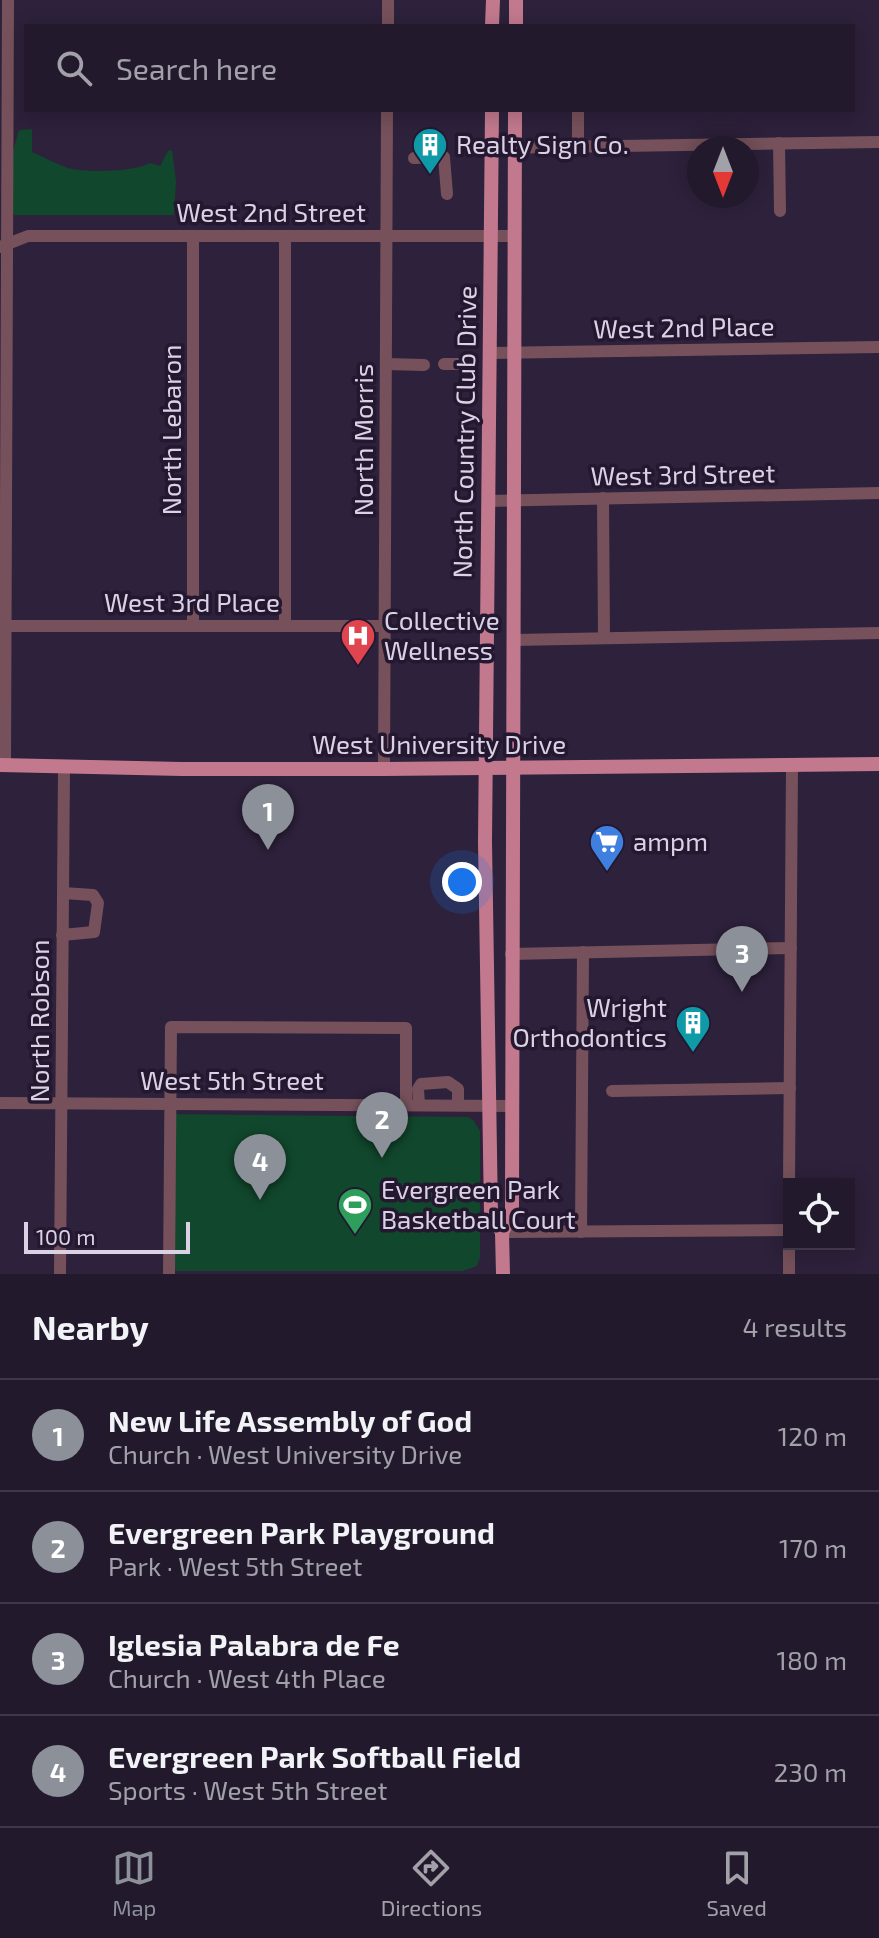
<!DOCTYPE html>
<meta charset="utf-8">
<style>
:root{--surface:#22192c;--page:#2e2638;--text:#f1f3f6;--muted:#a2a0a9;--line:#3f3848;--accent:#8c9099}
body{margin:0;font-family:"Exo 2",sans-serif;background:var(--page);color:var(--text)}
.controls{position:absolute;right:24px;bottom:24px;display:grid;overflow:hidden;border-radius:0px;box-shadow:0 4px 20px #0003}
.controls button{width:72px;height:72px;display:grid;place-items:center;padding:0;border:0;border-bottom:2px solid var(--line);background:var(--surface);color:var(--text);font:40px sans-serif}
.compass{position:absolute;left:687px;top:136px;width:72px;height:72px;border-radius:50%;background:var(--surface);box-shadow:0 4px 20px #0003;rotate:180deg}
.scale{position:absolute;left:24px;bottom:20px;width:166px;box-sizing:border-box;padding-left:8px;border:4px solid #dad2e4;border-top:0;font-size:22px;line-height:28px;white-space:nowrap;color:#dad2e4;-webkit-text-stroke:6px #241730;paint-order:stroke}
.you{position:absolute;left:462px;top:882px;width:28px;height:28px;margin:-20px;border:6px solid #fff;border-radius:50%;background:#1a73e8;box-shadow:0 0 0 12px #1a73e833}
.badge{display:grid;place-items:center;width:52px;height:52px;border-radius:50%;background:var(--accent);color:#fff;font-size:26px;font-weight:700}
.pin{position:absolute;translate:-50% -66px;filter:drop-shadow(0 2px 4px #0008)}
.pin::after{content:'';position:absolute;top:42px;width:28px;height:24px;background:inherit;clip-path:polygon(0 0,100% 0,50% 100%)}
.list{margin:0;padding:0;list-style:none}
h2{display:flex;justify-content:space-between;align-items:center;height:104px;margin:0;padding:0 32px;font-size:34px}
h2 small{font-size:26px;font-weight:400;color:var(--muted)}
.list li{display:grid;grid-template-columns:52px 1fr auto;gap:24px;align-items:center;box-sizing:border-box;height:112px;padding:0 32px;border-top:2px solid var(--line)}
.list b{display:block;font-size:30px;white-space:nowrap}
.list p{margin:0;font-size:26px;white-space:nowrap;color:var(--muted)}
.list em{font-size:26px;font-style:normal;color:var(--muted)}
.icon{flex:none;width:44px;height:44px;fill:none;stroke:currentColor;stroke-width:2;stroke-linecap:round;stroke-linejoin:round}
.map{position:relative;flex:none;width:879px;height:1274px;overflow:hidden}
.search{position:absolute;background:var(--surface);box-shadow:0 4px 20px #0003;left:24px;right:24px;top:24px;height:88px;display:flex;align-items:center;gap:20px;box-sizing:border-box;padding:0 28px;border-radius:0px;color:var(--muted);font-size:30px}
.sheet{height:552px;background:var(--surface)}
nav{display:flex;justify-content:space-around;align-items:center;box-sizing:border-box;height:112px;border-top:2px solid var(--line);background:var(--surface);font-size:22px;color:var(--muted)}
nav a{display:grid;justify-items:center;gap:4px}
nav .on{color:var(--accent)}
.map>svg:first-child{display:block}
</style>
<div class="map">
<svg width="879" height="1274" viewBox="0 0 879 1274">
<rect width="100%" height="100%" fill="#2d213b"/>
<g fill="#11472c">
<path d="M32 129V152C44 157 56 164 68 168 86 173 134 172 150 163L160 166 168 151 172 150 176 181 174 215H14L12 210 13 151 19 130Z"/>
<path d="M165 1114 468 1117 474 1121 480 1131V1257L477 1266 463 1271H164Z"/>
</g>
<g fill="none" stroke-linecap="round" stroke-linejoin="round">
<g stroke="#76515b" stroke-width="12">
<path d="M388 26V0"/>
<path d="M578 110V147"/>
<path d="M779 143 780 211"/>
<path d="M492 148 879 142"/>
<path d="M414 158 444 157 447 194"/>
<path d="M193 236V625"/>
<path d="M0 247 28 236H514"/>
<path d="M490 353 879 347"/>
<path d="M386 364 424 365"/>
<path d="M444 364H461"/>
<path d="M603 498 604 638"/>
<path d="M488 501 879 493"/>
<path d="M285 625V236"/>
<path d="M0 626H385"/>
<path d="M514 640 879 633"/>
<path d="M5 765 8 0"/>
<path d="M384 769 387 110"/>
<path d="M62 935 94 932 98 903 93 895 63 893"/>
<path d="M511 954 791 948"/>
<path d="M612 1091 790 1088"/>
<path d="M0 1103 512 1106"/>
<path d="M419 1104 418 1089 421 1084 448 1082 458 1089V1105"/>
<path d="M789 1184 792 764"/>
<path d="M502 1232 789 1230"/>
<path d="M581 1232 583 952"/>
<path d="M60 1274 64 768"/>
<path d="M169 1274 171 1027 406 1028V1104"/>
<path d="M789 1274V1244"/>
</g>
<g stroke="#c2798e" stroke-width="14">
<path d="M492 26 493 0"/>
<path d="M516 26V0"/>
<path d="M492 110 485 842 491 1214 502 1232"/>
<path d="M0 765 182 769H384L879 764"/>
<path d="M503 1274 502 1232 512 1214V1202C512 838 513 474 515 110"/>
</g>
</g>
<defs>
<symbol id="building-pin" viewBox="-11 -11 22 30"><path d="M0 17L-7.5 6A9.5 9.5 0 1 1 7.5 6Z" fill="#0f9aa8" stroke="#241730"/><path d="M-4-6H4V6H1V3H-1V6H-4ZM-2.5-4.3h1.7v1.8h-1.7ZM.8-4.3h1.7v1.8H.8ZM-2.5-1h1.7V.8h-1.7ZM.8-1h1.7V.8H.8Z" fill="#fff"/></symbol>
<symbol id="hospital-pin" viewBox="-11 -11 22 30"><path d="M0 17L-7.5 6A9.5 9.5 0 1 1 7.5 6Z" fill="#e0444e" stroke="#241730"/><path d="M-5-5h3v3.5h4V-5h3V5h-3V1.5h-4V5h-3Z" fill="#fff"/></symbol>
<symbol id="supermarket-pin" viewBox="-11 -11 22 30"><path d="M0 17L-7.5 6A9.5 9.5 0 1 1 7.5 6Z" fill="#3f7fe0" stroke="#241730"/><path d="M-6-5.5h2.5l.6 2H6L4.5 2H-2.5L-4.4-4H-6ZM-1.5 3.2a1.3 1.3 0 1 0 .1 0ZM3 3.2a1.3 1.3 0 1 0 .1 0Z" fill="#fff"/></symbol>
<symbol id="stadium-pin" viewBox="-11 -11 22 30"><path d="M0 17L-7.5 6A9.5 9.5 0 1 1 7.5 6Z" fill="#2e9e5b" stroke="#241730"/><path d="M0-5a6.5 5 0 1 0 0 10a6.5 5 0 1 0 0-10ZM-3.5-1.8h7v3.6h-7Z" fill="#fff"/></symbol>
</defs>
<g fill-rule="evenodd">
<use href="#building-pin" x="410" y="125" width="40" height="54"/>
<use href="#hospital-pin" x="338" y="616" width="40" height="54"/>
<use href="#supermarket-pin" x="587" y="822" width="40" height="54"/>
<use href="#building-pin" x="673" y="1003" width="40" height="54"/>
<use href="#stadium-pin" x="335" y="1185" width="40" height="54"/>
</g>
<g text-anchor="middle" stroke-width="7" stroke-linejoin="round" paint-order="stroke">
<g font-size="26" fill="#dad2e4" stroke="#241730" text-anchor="start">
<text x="456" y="154">Realty Sign Co.</text>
<text x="384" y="630">Collective<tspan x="384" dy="30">Wellness</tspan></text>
<text x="633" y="851">ampm</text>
<text x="667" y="1017" text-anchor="end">Wright<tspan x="667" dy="30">Orthodontics</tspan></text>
<text x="381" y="1199">Evergreen Park<tspan x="381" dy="30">Basketball Court</tspan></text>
</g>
<g font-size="26" fill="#dad2e4" stroke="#241730">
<text x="271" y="222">West 2nd Street</text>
<text transform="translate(684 328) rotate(-1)" y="9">West 2nd Place</text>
<text transform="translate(172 430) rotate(-90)" y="9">North Lebaron</text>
<text transform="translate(465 432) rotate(-89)" y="9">North Country Club Drive</text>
<text transform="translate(364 440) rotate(-90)" y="9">North Morris</text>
<text transform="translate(683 475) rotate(-1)" y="9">West 3rd Street</text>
<text x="192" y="612">West 3rd Place</text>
<text x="439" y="754">West University Drive</text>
<text transform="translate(40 1021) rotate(-90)" y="9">North Robson</text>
<text x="232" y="1090">West 5th Street</text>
</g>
</g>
</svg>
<div class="controls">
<button><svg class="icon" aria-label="locate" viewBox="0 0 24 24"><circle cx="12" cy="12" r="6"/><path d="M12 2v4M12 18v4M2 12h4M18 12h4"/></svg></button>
</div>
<svg class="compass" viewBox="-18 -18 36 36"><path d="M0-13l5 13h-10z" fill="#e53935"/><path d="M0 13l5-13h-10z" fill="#a2a0a9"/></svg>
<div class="scale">100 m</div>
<div class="you"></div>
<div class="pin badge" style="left:268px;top:850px">1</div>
<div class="pin badge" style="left:382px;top:1158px">2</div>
<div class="pin badge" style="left:742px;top:992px">3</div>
<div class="pin badge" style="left:260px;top:1200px">4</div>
<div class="search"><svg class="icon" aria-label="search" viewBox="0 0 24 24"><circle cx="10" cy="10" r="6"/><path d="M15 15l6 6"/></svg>Search here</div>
</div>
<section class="sheet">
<h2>Nearby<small>4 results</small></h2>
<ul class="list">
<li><span class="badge">1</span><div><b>New Life Assembly of God</b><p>Church · West University Drive</p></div><em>120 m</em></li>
<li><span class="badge">2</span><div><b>Evergreen Park Playground</b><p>Park · West 5th Street</p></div><em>170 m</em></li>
<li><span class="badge">3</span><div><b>Iglesia Palabra de Fe</b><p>Church · West 4th Place</p></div><em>180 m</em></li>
<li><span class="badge">4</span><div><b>Evergreen Park Softball Field</b><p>Sports · West 5th Street</p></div><em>230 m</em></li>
</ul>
</section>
<nav>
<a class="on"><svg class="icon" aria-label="map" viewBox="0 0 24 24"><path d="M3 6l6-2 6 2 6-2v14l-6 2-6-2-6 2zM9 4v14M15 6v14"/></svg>Map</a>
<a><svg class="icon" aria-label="directions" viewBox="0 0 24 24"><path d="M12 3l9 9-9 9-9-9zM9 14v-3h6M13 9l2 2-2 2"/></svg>Directions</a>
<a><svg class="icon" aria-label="saved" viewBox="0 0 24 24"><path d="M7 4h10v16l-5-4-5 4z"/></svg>Saved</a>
</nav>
